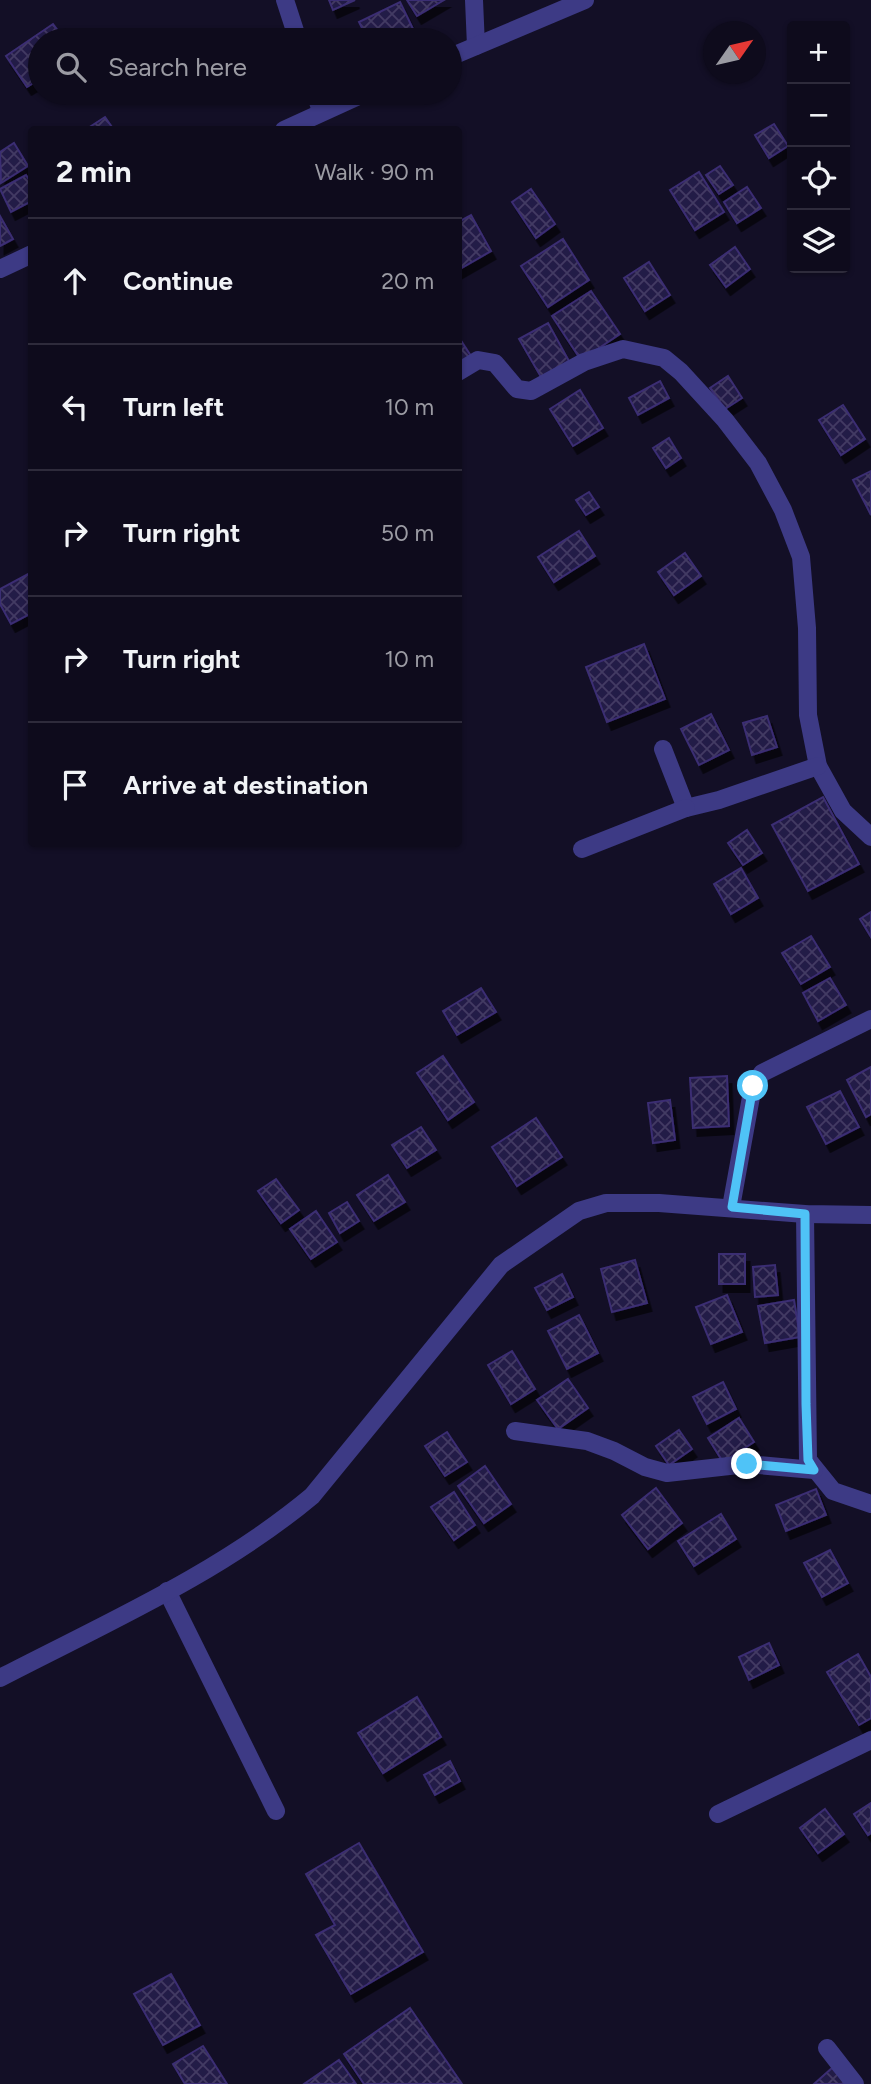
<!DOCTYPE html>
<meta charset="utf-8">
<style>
:root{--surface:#0e0b1c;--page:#1c1929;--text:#f1f3f6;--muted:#9b9ba3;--line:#2e2b3b}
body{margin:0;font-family:Figtree,sans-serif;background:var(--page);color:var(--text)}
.controls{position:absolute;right:21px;top:21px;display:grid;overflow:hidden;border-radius:7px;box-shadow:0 2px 5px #0004}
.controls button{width:63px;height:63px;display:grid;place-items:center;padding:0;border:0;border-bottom:2px solid var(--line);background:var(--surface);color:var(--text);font:35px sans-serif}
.compass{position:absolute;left:703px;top:21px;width:63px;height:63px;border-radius:50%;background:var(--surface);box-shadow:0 2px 5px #0004;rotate:56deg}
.stop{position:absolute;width:21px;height:21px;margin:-16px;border:5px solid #4fc3f7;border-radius:50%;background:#fff}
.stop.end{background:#4fc3f7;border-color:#fff;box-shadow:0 2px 7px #0008}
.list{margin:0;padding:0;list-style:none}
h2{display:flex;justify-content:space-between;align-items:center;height:91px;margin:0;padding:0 28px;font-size:30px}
h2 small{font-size:23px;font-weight:400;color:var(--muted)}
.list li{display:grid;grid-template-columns:46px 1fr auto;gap:21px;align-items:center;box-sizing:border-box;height:126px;padding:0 28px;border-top:2px solid var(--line)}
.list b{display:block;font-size:26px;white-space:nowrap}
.list em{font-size:23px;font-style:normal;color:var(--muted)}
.icon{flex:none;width:38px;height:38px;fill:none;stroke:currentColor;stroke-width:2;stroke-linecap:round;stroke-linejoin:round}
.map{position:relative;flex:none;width:871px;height:2084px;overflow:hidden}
.search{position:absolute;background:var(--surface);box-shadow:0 2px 5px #0004;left:28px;top:28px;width:434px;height:77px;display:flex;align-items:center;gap:18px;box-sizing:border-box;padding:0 24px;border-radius:38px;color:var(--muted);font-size:26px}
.panel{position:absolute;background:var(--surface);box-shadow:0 2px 5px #0004;left:28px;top:126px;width:434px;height:721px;border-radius:7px}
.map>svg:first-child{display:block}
</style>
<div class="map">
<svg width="871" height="2084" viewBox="0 0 871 2084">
<defs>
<pattern id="building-cross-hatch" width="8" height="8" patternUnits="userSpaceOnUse" patternTransform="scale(1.75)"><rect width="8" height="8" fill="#241b47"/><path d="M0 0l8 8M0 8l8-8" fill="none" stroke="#433b63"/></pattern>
<filter id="shadow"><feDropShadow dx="4.5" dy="8" stdDeviation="0" flood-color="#0009"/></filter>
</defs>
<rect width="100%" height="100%" fill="#130f26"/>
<g fill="url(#building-cross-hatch)" stroke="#3b2d73" stroke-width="2" filter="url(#shadow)">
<path d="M329 0H355L333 10Z"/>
<path d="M407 0H444L417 16Z"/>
<path d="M400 2 414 31 395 40H368L359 22Z"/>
<path d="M53 24 65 40H40V79L27 87 6 56Z"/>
<path d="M105 117 114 130H85Z"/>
<path d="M774 124 788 146 769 158 755 135Z"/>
<path d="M14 143 28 166 1 183 0 152Z"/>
<path d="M720 166 733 185 719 194 706 175Z"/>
<path d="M699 172 724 212 695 230 670 190Z"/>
<path d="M26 175 32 184V201L11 212 0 189Z"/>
<path d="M747 187 761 208 737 223 724 202Z"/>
<path d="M531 189 555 224 536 238 512 202Z"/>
<path d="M471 215 491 251 458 270V222Z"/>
<path d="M0 216 13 239 0 246Z"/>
<path d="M563 239 589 280 548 307 521 266Z"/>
<path d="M735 247 750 269 726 287 710 265Z"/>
<path d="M649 262 670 295 645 311 624 278Z"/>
<path d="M591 291 620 334 581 360 552 316Z"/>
<path d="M548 323 569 361 541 377 519 339Z"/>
<path d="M458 336 473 359 458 368Z"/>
<path d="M728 376 742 398 725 409 710 388Z"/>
<path d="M660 381 669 398 638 415 629 398Z"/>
<path d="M580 390 603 428 573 446 550 409Z"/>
<path d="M843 405 865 439 841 455 819 420Z"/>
<path d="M669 438 681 458 666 468 653 448Z"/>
<path d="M871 471V515L853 480Z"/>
<path d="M589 492 599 507 586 515 576 500Z"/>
<path d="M579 531 595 556 554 582 538 557Z"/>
<path d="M685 553 701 576 674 595 658 572Z"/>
<path d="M32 572V613L11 624 0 604V589Z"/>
<path d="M644 644 665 699 607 722 586 667Z"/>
<path d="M711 714 729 750 699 765 681 729Z"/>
<path d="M767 716 777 747 752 755 743 723Z"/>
<path d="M823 797 859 864 808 891 772 825Z"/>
<path d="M747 830 762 853 743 865 728 843Z"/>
<path d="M741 868 758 898 731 914 714 884Z"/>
<path d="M871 912V937L860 919Z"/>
<path d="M811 936 830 967 801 984 782 953Z"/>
<path d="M830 978 846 1005 818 1021 803 993Z"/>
<path d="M481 988 496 1012 457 1035 443 1011Z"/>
<path d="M443 1056 474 1102 448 1120 417 1073Z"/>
<path d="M871 1067V1114L866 1117 847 1080Z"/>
<path d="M727 1076 729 1126 693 1128 690 1078Z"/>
<path d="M840 1091 859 1127 826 1144 807 1107Z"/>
<path d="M670 1100 675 1140 653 1143 648 1103Z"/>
<path d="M536 1118 562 1157 517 1186 492 1147Z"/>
<path d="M421 1127 436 1150 407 1168 392 1145Z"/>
<path d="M388 1175 405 1202 374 1221 357 1195Z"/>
<path d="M276 1179 299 1210 281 1223 258 1191Z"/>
<path d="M347 1202 359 1221 340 1233 329 1213Z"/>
<path d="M316 1211 337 1242 311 1259 290 1229Z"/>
<rect x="719" y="1254" width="26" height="30"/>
<path d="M635 1260 647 1303 612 1312 601 1269Z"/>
<path d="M775 1265 778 1295 755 1297 753 1267Z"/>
<path d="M562 1274 573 1297 547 1310 535 1288Z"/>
<path d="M727 1295 742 1332 711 1344 696 1307Z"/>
<path d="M794 1300 800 1337 765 1343 758 1306Z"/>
<path d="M579 1315 598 1353 567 1369 548 1331Z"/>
<path d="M512 1351 535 1389 511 1404 488 1365Z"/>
<path d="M568 1379 588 1408 558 1429 537 1400Z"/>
<path d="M723 1382 736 1409 707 1424 693 1397Z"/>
<path d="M739 1418 754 1442 723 1462 708 1438Z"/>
<path d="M679 1430 692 1449 669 1465 656 1446Z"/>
<path d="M447 1432 467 1462 445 1476 425 1446Z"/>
<path d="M485 1466 511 1504 484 1523 458 1486Z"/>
<path d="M656 1488 682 1523 648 1549 622 1515Z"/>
<path d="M816 1489 826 1515 786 1531 776 1505Z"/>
<path d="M454 1492 475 1525 454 1540 431 1507Z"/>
<path d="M721 1514 736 1539 694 1566 678 1541Z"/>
<path d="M830 1550 848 1583 822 1597 804 1563Z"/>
<path d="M769 1643 779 1665 749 1680 739 1657Z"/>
<path d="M858 1654 871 1677V1718L859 1725 827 1672Z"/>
<path d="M417 1697 441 1737 383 1773 358 1733Z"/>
<path d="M450 1761 460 1781 435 1795 424 1775Z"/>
<path d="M871 1803V1833L868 1835 854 1814Z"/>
<path d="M825 1809 844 1834 818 1853 800 1828Z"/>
<path d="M359 1843 423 1952 351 1994 316 1935 335 1925 306 1874Z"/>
<path d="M171 1974 200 2025 163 2045 134 1994Z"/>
<path d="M410 2008 462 2084H364L344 2054Z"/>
<path d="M203 2046 227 2084H185L173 2064Z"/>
<path d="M339 2060 356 2084H304Z"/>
<path d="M832 2068 846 2084H814Z"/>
</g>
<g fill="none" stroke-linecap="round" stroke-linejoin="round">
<g stroke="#3d3a85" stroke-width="18">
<path d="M285 0 298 40"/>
<path d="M474 0 476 46"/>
<path d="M450 57 585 0"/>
<path d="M315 93 321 111"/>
<path d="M284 130 365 93"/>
<path d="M0 269 32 254"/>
<path d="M458 372 478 360 495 363 517 389 531 391 584 362 623 349 664 358 681 372 725 420 758 463 783 510 801 557 807 628 808 715 818 766 843 811 871 837"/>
<path d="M663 749 686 808 719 800 818 766"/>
<path d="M582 849 686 808"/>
<path d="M731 1207 753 1086 762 1073 871 1019"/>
<path d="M805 1214 808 1460 833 1491 871 1504"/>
<path d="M515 1431 587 1441 614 1451 645 1467 667 1473 747 1464 814 1470"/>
<path d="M167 1591 276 1811"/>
<path d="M0 1678C106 1623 220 1573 312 1496L501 1265 579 1211 606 1203H659L805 1214 871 1215"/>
<path d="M718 1814 871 1740"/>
<path d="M827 2048 855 2084"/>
</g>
</g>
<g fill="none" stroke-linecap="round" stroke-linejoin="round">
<path stroke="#4fc3f7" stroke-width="9" d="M747 1464 814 1470 808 1460 806 1404 805 1214 732 1207 753 1086"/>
</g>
</svg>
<div class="controls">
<button>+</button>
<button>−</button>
<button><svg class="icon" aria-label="locate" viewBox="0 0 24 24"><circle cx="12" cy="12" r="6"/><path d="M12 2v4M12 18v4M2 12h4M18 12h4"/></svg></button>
<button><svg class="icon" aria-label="layers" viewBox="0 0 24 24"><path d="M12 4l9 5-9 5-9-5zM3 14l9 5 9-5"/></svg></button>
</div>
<svg class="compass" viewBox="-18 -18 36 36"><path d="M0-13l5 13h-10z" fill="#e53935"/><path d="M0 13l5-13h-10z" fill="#9b9ba3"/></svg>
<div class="stop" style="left:753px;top:1086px"></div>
<div class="stop end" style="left:747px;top:1464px"></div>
<div class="search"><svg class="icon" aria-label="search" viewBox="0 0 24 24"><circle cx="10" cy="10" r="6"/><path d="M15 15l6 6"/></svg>Search here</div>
<section class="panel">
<h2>2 min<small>Walk · 90 m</small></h2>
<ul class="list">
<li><svg class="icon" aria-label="ahead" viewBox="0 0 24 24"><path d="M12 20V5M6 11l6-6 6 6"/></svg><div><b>Continue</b></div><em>20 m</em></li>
<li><svg class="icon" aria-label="left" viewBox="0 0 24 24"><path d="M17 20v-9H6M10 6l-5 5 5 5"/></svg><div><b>Turn left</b></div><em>10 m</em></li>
<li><svg class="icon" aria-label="right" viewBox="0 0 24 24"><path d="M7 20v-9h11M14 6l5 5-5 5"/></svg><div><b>Turn right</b></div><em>50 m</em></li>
<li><svg class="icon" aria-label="right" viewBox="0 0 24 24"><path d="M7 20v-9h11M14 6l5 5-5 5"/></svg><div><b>Turn right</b></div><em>10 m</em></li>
<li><svg class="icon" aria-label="arrive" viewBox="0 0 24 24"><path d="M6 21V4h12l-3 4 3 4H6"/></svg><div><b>Arrive at destination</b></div></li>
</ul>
</section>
</div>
